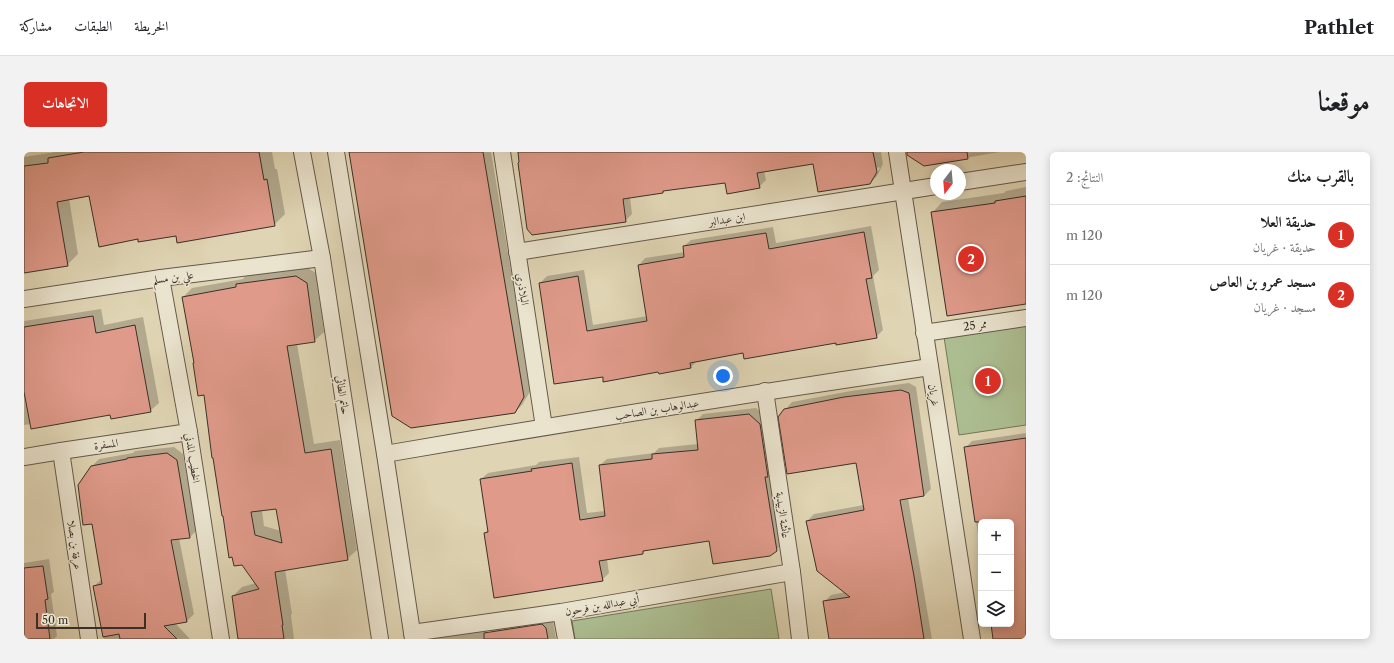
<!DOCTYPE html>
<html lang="ar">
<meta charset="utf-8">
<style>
:root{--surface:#fff;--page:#f2f2f2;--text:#202124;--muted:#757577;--line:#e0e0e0;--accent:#d93025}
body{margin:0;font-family:"Libre Caslon Text",Amiri,serif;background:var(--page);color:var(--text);direction:rtl}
.controls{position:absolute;right:12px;bottom:12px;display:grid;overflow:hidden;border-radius:6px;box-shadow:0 2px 10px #0003}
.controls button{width:36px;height:36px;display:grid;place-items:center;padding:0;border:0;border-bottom:1px solid var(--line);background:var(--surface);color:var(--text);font:20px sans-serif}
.compass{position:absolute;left:906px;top:12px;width:36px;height:36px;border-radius:50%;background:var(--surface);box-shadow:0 2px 10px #0003;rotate:196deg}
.scale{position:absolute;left:12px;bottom:10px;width:110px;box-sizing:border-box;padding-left:4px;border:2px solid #3b3028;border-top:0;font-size:11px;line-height:14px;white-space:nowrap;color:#3b3028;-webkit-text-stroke:3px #eae3ce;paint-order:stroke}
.you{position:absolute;left:699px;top:224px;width:14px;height:14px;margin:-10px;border:3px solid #fff;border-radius:50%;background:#1a73e8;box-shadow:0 0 0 6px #1a73e833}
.badge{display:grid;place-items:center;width:26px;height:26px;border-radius:50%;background:var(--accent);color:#fff;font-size:13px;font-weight:700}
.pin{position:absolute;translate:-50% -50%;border:2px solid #fff;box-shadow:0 1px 4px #0006}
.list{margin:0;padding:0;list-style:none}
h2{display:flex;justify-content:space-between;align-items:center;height:52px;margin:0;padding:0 16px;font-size:17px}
h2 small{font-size:13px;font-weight:400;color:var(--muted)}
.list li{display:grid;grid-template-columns:26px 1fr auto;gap:12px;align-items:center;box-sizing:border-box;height:60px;padding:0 16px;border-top:1px solid var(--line)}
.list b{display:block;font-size:15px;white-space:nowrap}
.list p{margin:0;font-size:13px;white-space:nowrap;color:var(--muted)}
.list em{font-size:13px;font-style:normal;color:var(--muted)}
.icon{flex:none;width:22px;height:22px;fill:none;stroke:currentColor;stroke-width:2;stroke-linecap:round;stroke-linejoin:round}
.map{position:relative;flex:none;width:1002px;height:487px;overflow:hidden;direction:ltr;border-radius:6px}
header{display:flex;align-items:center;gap:24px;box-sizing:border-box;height:56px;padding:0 20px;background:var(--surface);border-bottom:1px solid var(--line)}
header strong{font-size:19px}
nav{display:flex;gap:22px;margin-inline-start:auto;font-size:14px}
.intro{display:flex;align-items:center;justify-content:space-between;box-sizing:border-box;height:96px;padding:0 24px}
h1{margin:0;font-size:28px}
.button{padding:10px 18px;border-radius:6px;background:var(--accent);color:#fff;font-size:14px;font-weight:700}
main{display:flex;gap:24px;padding:0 24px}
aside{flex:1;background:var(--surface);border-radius:6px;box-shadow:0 2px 10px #0003}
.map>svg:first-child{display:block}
</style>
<header>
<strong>Pathlet</strong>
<nav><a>الخريطة</a><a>الطبقات</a><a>مشاركة</a></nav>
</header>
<div class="intro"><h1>موقعنا</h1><a class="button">الاتجاهات</a></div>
<main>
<aside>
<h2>بالقرب منك<small>النتائج: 2</small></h2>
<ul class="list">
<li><span class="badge">1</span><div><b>حديقة العلا</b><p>حديقة · غريان</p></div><em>120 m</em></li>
<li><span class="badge">2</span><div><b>مسجد عمرو بن العاص</b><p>مسجد · غريان</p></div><em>120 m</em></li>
</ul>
</aside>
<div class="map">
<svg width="1002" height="487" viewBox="0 0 1002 487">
<rect width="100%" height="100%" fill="#dfd4b3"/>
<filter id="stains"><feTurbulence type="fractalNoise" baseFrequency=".005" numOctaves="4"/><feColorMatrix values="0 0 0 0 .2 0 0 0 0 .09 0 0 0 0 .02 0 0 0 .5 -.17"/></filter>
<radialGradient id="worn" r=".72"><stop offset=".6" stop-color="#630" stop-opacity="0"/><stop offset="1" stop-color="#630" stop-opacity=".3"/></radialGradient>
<g fill="#acbe91" stroke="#74775c">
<path d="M1002 173V273L935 283 920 185Z"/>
<path d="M747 437 755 487H551L548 469Z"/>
</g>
<g fill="#0003" fill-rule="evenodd">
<path d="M32 0H248L251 17H253L261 62 250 73 115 86 65 43 45 46 54 102 43 113 0 120V5Z"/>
<path d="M326 0H467L507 238 498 253 491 260Z"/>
<path d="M494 0H857L859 12 853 24 846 31 790 10 740 19 742 28 735 35 702 30 642 37 639 40 606 45 608 62 601 69 504 76ZM854 15 856 16 850 26H848Z"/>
<path d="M892 0H976L900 13Z"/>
<path d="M1002 35V151L908 61 918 50 980 41 982 39Z"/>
<path d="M847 74 855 118 849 124 859 178 852 185 720 200 674 208 667 215 579 224 516 131 523 124 560 118 569 173 624 164 615 113 621 106 661 100 660 94 667 88 749 75 752 91Z"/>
<path d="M282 115 292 121 300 180 290 189 273 192 290 292 316 288 333 398 323 407 261 417 268 462 267 463 270 487H216L209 444 218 435 232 431 180 242 170 211 171 210 159 145 168 136 219 127 222 123ZM253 356 257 379 240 374 238 358Z"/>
<path d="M77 157 80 173 119 165 135 251 126 259 87 262 0 273V169Z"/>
<path d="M885 231 892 235 907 337 900 344 884 346 908 487H807L800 450 807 443 822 440 783 369 790 362 840 353 833 310 761 258 768 250 827 239Z"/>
<path d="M732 256 743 265 759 391 752 398 686 387 622 398 618 401 583 407 585 421 578 428 461 381 464 378 457 327 464 321 512 313 515 310 555 305 563 361 581 359 576 313 583 307 630 301 635 296 674 292 672 269 679 262Z"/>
<path d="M1002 281V487H970L967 472H987V370H957V402L941 296 948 289Z"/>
<path d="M150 295 159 302 173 378 166 385 155 386 170 462 163 469 151 471 166 487H80L70 434 78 427 68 314 75 307 109 301 111 299Z"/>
<path d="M25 407 30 440 27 442 33 484 30 487H0V411Z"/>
<path d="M461 467 464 487H403L416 474Z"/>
<path d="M529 469 532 487H468L467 480 473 473Z"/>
</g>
<g fill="#df9a8a" stroke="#3b3028" fill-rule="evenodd">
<path d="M60 0H235L240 28 243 27 251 74 153 91 152 84 114 90V87L75 95 65 44 33 50 44 114 0 121V14L24 11V6Z"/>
<path d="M325 0H459L500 245 491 261 387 276 368 264Z"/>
<path d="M494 0H849L853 20 846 32 794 40 789 12 733 21 736 36 703 42 701 31 639 39V41L599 47 602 70 508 83 503 77 494 11 495 10Z"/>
<path d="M883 0H943L944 7 900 14 883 3Z"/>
<path d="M1002 44V152L923 164 907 60 971 51V49Z"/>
<path d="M840 80 848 126 842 127 853 186 812 193V191L720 207 719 201 666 211 667 216 635 222 634 220 579 230V225L530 232 515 131 554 124 563 179 623 169 614 113 660 105 659 94 742 81 745 97Z"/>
<path d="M272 124 283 131 291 190 263 194 281 301 307 297 324 408 251 420 259 473H258L260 487H214L208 444 235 437 218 413 210 414 208 405 205 406 199 364H198L189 306H188L180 243 174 244 169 211H170L158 145 212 135V132ZM252 357 258 391 231 383 227 360Z"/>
<path d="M69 164 72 181 111 173 127 260 87 267 86 263 7 277 0 240V175Z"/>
<path d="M877 238 885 241 900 344 876 348 890 424 900 487H805L799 449 826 445 793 419 782 369 840 358 832 311 763 322 754 265 760 257 820 245Z"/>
<path d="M725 262 736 272 744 325H741L753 399 746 404 689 412 685 389 619 399V402L575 409 579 429 470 446 460 381 464 380 456 327 508 319 507 317 548 311 556 368 581 364 575 313 628 307V302L674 298 671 268Z"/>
<path d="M1002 286V487H969L967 472H987V370H951L940 295Z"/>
<path d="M143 301 153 308 166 386 147 388 163 470 140 474 153 487H96L95 482 79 485 69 434 78 432 68 372 59 373 54 333 67 314 103 307V306Z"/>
<path d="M19 414 24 447 21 448 26 487H0V416Z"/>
<path d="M518 472 522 476 524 487H460V481Z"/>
</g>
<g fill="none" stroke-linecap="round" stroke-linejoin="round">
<defs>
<g id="minor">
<path d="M278 0 298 106 356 487"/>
<path d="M312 0 361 302 389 487"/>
<path d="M478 0 520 275"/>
<path d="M873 0 948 487"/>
<path d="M936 30 1002 20"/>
<path d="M493 100 912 34"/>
<path d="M137 126 165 280 197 487"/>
<path d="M0 147 137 126 298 106"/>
<path d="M900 181 1002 166"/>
<path d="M741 239 768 420 776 487"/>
<path d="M37 299 65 487"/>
<path d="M361 302C542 271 724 242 906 215"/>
<path d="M0 305 37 299 165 280"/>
<path d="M537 460 542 487"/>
<path d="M388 481 537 460 768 420"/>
</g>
</defs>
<use href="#minor" stroke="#64594b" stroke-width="18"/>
<use href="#minor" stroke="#eae3ce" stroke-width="16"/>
</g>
<g text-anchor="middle" stroke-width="3" stroke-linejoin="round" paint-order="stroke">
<g font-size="11" fill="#3b3028" stroke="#eae3ce">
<text transform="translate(703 67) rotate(-9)" y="4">ابن عبدالبر</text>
<text transform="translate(149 125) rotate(-8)" y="4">علي بن مسلم</text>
<text transform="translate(499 137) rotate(81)" y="4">البلاذري</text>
<text transform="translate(951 173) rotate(-8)" y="4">ممر 25</text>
<text transform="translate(319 243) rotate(81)" y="4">حاتم الطائي</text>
<text transform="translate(910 243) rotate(81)" y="4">غريان</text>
<text transform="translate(633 257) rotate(-9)" y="4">عبدالوهاب بن الصاحب</text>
<text transform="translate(82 292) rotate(-8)" y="4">المسفرة</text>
<text transform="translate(169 306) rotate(81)" y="4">الخطيب المدني</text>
<text transform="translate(759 363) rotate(82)" y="4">عائشة الزبيدية</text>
<text transform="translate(51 393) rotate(82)" y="4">عرفة بن بصلا</text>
<text transform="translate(578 453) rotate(-10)" y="4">أبي عبدالله بن فرحون</text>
</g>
</g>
<rect width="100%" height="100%" filter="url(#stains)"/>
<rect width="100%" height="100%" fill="url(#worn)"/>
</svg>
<div class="controls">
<button>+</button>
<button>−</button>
<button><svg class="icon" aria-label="layers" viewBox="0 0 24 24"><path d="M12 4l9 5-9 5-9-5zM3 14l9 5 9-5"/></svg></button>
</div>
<svg class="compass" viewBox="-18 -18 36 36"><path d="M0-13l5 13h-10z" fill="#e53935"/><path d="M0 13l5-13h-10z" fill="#757577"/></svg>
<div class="scale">50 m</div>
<div class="you"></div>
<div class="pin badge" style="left:964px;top:229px">1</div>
<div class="pin badge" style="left:947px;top:107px">2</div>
</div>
</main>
